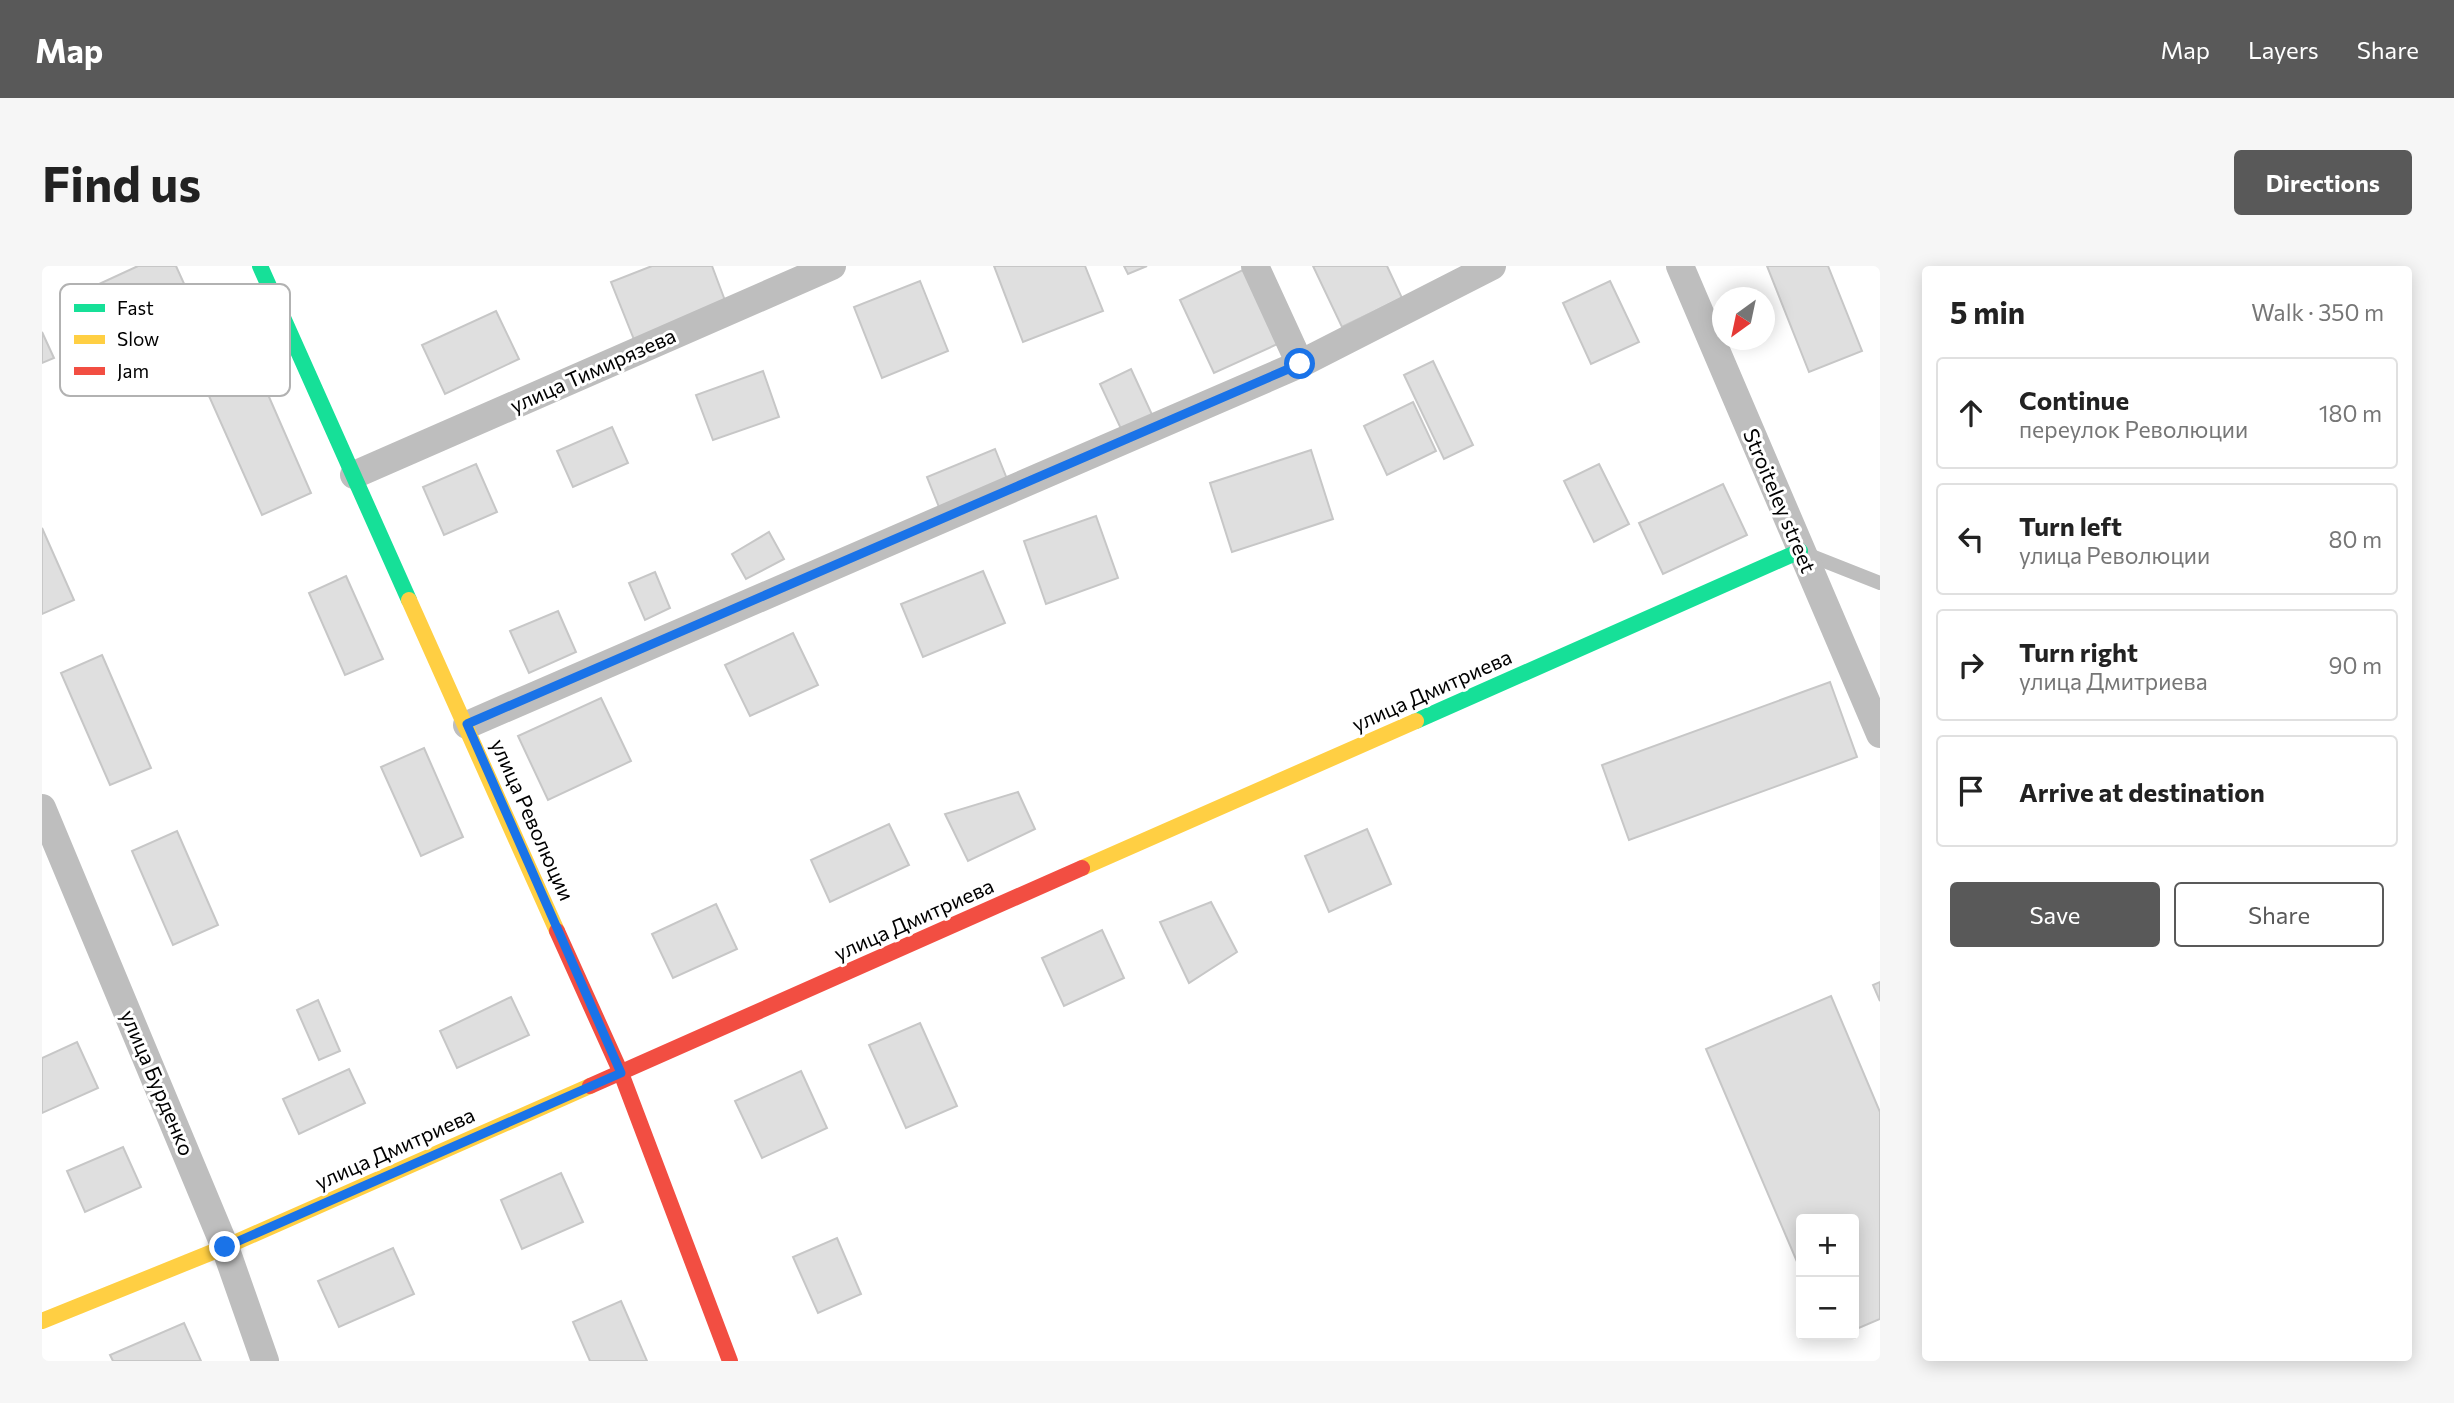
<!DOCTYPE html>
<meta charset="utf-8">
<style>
:root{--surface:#fff;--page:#f6f6f6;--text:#222;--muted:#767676;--line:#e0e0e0;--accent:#595959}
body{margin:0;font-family:Commissioner,sans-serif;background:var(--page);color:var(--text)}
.controls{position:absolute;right:21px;bottom:21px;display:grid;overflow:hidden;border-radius:7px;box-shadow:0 4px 18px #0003}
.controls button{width:63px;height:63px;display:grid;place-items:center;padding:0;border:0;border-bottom:2px solid var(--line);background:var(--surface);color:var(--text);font:35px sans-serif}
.compass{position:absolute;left:1670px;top:21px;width:63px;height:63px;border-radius:50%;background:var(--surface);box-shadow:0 4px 18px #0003;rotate:213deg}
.stop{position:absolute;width:21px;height:21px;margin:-16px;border:5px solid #1a73e8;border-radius:50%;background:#fff}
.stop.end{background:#1a73e8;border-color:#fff;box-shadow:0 2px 7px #0008}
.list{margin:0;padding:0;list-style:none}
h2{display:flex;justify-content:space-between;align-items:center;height:91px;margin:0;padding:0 28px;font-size:30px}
h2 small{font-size:23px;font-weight:400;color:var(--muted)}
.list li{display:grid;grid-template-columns:46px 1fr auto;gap:21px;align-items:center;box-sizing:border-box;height:112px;margin:0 14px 14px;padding:0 14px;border:2px solid var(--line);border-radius:7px}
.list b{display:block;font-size:26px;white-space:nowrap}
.list p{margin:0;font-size:23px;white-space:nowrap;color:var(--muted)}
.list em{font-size:23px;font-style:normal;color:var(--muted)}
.actions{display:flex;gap:14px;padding:21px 28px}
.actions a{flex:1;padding:16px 0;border:2px solid var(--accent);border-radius:7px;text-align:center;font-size:24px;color:var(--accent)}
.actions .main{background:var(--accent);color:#fff}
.icon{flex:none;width:38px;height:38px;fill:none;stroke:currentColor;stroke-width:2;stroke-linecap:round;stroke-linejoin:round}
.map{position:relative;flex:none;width:1838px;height:1095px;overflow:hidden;border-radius:7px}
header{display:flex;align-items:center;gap:42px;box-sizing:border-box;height:98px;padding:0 35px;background:var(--accent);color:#fff}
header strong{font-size:33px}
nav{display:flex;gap:38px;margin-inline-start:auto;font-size:24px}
.intro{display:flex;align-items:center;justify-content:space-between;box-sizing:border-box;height:168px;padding:0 42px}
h1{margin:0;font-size:49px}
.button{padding:18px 32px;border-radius:7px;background:var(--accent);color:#fff;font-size:24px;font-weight:700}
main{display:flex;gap:42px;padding:0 42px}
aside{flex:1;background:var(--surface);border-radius:7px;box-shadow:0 4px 18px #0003}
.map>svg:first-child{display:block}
</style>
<header>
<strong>Map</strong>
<nav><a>Map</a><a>Layers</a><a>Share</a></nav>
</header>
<div class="intro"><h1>Find us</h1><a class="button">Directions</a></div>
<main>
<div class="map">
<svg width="1838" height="1095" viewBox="0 0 1838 1095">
<rect width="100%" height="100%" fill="#fff"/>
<g fill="#dfdfdf" stroke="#c7c7c7" stroke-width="2">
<path d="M96 0H134L144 22 73 54 57 18Z"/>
<path d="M610 0H670L685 40 593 76 569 16Z"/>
<path d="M952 0H1043L1061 45 981 76Z"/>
<path d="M1082 0H1105L1086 8Z"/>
<path d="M1271 0H1345L1360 32 1300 61Z"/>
<path d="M1725 0H1786L1820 85 1767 106Z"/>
<path d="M1205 2 1240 76 1172 107 1138 34Z"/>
<path d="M878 15 906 85 840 112 812 41Z"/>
<path d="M1568 15 1597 76 1549 98 1521 37Z"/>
<path d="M454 45 477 93 403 128 380 79Z"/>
<path d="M0 66 12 92 0 97Z"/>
<path d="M1391 95 1431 179 1402 193 1362 109Z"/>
<path d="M1089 103 1112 153 1081 167 1058 118Z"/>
<path d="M721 105 737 151 671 174 654 129Z"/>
<path d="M217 108 269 227 220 249 167 130Z"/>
<path d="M1371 136 1394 185 1345 209 1322 160Z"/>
<path d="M570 161 586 197 531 221 515 185Z"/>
<path d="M953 183 967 218 899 246 885 211Z"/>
<path d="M1269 184 1291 253 1190 286 1168 217Z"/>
<path d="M434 198 455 246 402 269 381 221Z"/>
<path d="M1557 198 1587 258 1552 276 1522 215Z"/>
<path d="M1681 218 1705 269 1621 308 1597 257Z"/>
<path d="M1054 250 1076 312 1004 338 982 275Z"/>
<path d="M0 262 32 334 0 348Z"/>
<path d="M727 266 742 293 704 313 690 288Z"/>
<path d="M941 305 963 357 881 391 859 338Z"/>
<path d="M613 306 628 342 603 354 587 317Z"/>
<path d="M304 310 341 393 303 409 267 327Z"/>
<path d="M516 345 534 386 487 407 468 365Z"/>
<path d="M751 367 776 419 708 450 683 399Z"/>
<path d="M60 389 109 502 68 519 19 407Z"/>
<path d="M1788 416 1815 491 1587 574 1560 499Z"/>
<path d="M559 432 589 495 506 534 476 470Z"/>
<path d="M382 482 421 571 379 590 339 501Z"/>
<path d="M976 526 993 563 926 595 903 548Z"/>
<path d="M847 558 867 599 788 636 769 594Z"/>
<path d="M1325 563 1349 618 1287 646 1263 590Z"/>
<path d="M135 565 176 659 131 679 90 585Z"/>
<path d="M1169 636 1195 686 1147 717 1118 656Z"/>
<path d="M674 638 695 683 631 712 610 668Z"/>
<path d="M1060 664 1082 712 1022 740 1000 692Z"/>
<path d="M1838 716V735L1831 719Z"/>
<path d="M1789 730 1838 846V1053L1812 1064V953H1759V1005L1664 783Z"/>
<path d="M469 731 487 769 415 802 398 765Z"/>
<path d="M276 734 298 785 277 794 255 744Z"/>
<path d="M878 757 915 840 864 862 827 779Z"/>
<path d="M35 776 56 822 0 847V792Z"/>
<path d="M307 803 323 837 257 868 241 833Z"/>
<path d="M759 805 785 862 720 892 693 835Z"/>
<path d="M81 881 99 921 43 946 25 905Z"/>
<path d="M519 907 541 956 480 983 459 934Z"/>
<path d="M795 972 819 1028 776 1047 751 991Z"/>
<path d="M351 982 372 1028 297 1061 276 1015Z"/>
<path d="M579 1035 605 1095H548L531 1056Z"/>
<path d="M142 1057 159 1095H71L68 1089Z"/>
</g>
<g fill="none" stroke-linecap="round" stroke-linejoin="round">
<path stroke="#bebebe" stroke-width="14" d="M1762 287 1838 317"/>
<g stroke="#bebebe" stroke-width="28">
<path d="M1213 0 1258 98"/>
<path d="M1638 0 1838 468"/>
<path d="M312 209 790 0"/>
<path d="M425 459 1258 98 1450 0"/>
<path d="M0 542 183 981 223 1095"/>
</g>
<g stroke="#16e098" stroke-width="16">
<path d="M218 0 367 334"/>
<path d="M1374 455 1758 285"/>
</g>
<g stroke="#ffcf43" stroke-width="16">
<path d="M367 334 515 665"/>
<path d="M1040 602 1374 455"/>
<path d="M0 1055 183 981 548 820"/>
</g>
<g stroke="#f24e42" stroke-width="16">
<path d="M515 665 579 807 688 1095"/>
<path d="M548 820 1040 602"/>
</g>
</g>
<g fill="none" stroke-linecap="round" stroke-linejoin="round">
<path stroke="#1a73e8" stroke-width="9" d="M183 981 579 807 425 458 1258 98"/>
</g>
<g text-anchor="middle" stroke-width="6" stroke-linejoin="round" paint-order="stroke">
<g font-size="21" fill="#000" stroke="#fff">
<text transform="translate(551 105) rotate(-24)" y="7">улица Тимирязева</text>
<text transform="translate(1737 235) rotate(67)" y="7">Stroiteley street</text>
<text transform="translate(1390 425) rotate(-24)" y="7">улица Дмитриева</text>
<text transform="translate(490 554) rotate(66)" y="7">улица Революции</text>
<text transform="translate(872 654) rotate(-24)" y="7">улица Дмитриева</text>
<text transform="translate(115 817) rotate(67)" y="7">улица Бурденко</text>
<text transform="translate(353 883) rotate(-24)" y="7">улица Дмитриева</text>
</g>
</g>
<rect x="18" y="18" width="230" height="112" rx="10" fill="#fff" stroke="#b2b2b2" stroke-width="2"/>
<rect x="32" y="38" width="31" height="8" fill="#16e098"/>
<rect x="32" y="69" width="31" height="9" fill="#ffcf43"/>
<rect x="32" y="101" width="31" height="8" fill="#f24e42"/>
<g font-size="19" fill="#000">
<text x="75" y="49">Fast</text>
<text x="75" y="80">Slow</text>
<text x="75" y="112">Jam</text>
</g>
</svg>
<div class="controls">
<button>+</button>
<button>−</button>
</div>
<svg class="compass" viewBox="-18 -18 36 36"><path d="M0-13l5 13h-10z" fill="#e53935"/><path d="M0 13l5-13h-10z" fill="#767676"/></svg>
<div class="stop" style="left:1258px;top:98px"></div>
<div class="stop end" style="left:183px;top:981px"></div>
</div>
<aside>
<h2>5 min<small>Walk · 350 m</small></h2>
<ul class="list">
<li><svg class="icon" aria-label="ahead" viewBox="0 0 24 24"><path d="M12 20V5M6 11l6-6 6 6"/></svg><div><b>Continue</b><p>переулок Революции</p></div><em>180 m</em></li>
<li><svg class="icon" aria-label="left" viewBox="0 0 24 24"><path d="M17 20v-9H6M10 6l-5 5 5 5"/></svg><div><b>Turn left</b><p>улица Революции</p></div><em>80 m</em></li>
<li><svg class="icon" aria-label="right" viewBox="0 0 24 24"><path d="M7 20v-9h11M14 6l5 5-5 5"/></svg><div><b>Turn right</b><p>улица Дмитриева</p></div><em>90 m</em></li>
<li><svg class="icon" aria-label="arrive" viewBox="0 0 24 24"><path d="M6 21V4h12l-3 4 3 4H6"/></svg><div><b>Arrive at destination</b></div></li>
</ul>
<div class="actions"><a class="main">Save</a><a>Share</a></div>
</aside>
</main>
